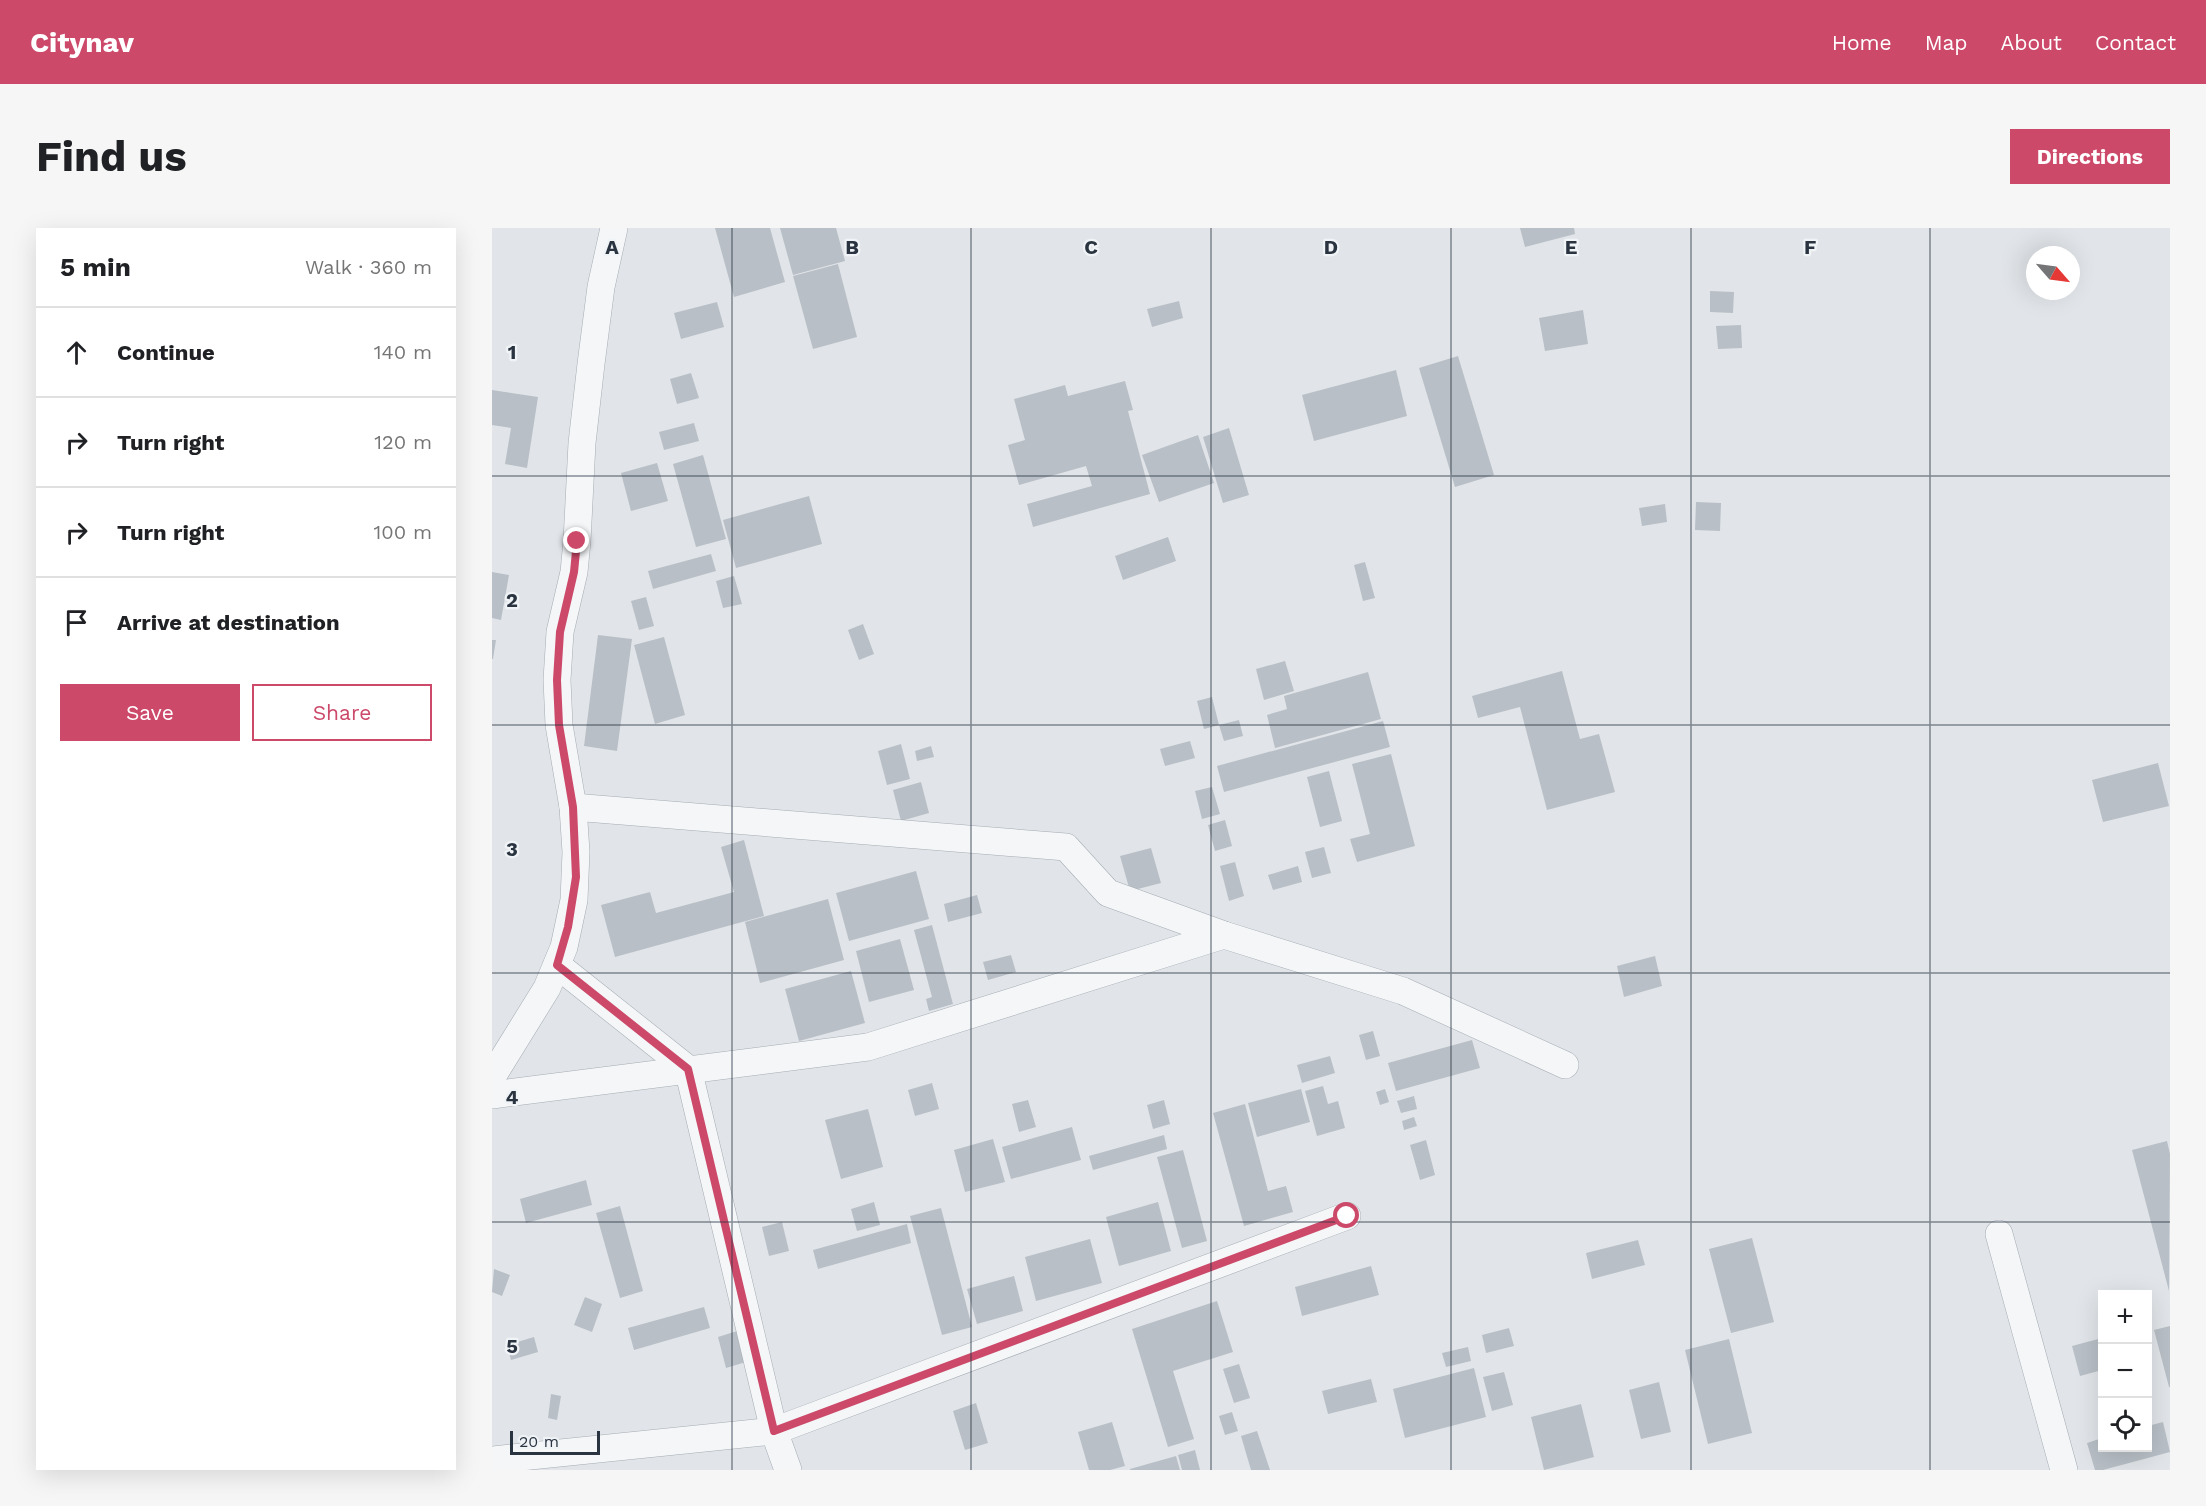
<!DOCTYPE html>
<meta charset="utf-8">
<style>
:root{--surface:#fff;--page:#f6f6f6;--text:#202124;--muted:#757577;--line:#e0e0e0;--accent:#cc496a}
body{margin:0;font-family:"Work Sans",sans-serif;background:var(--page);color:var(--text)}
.controls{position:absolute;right:18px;bottom:18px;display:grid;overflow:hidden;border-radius:0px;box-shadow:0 6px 24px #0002}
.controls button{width:54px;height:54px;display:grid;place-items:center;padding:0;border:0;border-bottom:2px solid var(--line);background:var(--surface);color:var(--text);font:30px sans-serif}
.compass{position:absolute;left:1534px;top:18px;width:54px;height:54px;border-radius:50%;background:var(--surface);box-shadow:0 6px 24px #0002;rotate:118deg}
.scale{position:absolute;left:18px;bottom:15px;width:90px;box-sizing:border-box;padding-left:6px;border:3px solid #2a3441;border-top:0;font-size:16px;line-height:21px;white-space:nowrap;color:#2a3441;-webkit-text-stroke:4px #f1f4f7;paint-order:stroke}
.stop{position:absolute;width:18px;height:18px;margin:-14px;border:4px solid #cc496a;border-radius:50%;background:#fff}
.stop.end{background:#cc496a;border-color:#fff;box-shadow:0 2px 6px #0008}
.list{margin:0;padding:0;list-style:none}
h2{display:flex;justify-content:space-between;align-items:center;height:78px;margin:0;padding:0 24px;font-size:26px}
h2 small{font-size:20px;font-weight:400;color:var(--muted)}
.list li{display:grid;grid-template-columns:39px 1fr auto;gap:18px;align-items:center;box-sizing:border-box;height:90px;padding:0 24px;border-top:2px solid var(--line)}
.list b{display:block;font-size:22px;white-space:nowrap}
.list em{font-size:20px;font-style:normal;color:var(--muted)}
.actions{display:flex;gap:12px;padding:18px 24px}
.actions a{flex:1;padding:14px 0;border:2px solid var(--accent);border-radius:0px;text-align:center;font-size:21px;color:var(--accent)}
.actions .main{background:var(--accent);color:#fff}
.icon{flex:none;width:33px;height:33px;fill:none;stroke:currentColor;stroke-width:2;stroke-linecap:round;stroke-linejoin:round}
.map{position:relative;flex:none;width:1678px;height:1242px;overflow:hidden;border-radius:0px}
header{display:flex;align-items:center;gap:36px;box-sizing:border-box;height:84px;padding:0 30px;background:var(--accent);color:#fff}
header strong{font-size:28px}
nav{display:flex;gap:33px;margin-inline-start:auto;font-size:21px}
.intro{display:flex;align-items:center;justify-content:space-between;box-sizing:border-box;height:144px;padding:0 36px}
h1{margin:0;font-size:42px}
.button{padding:15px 27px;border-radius:0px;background:var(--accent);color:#fff;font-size:21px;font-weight:700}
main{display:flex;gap:36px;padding:0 36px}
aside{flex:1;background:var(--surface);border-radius:0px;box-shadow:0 6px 24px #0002}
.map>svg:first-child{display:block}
</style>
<header>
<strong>Citynav</strong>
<nav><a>Home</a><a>Map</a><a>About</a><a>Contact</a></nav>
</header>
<div class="intro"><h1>Find us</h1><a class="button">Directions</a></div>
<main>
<aside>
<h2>5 min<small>Walk · 360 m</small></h2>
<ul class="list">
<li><svg class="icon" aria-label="ahead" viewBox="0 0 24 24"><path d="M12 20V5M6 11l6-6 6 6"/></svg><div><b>Continue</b></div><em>140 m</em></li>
<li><svg class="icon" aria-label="right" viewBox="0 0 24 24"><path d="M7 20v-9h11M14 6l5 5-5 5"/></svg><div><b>Turn right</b></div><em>120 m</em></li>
<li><svg class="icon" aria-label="right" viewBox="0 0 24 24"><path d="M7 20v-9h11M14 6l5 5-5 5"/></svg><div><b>Turn right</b></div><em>100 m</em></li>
<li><svg class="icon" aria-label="arrive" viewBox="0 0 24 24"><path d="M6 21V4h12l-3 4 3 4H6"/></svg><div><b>Arrive at destination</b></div></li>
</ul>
<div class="actions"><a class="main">Save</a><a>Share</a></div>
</aside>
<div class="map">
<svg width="1678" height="1242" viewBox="0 0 1678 1242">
<rect width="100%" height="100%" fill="#e1e5e9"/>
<g fill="#b8bfc6">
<path d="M223 0H278L293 54 242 69Z"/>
<path d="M288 0H344L353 33 301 47Z"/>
<path d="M1028 0H1082L1083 6 1033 19Z"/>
<path d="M346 36 365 109 321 121 301 48Z"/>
<path d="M1218 63 1242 64 1241 85 1218 84Z"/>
<path d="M687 73 691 90 660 99 655 81Z"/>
<path d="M225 74 232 99 189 111 182 85Z"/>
<path d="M1091 82 1096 116 1053 123 1047 90Z"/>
<path d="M1249 97 1250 120 1226 121 1224 98Z"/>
<path d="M966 128 1002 247 963 259 927 140Z"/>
<path d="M904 142 915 188 822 213 810 167Z"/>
<path d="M199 145 207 170 185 176 178 151Z"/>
<path d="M633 153 641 182 636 183 658 266 541 299 535 276 600 258 594 238 527 257 516 217 533 212 522 171 573 157 576 168Z"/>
<path d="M0 162 46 169 35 240 13 236 19 200 0 197Z"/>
<path d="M202 195 207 213 172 222 167 204Z"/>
<path d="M737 200 757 267 731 275 711 209Z"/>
<path d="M706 207 722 255 667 274 650 227Z"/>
<path d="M211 227 234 311 204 319 181 236Z"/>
<path d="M165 235 176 273 139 283 129 245Z"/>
<path d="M317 268 330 316 244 340 231 292Z"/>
<path d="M1204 274 1229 275 1228 303 1203 302Z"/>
<path d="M1173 276 1175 294 1150 298 1147 280Z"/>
<path d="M676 309 684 333 631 352 623 328Z"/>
<path d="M219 326 224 343 161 361 156 343Z"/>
<path d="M873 334 883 370 871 373 862 337Z"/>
<path d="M0 344 17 347 9 392 0 390Z"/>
<path d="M242 348 250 376 231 380 224 353Z"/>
<path d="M154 369 162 398 147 402 139 373Z"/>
<path d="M371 396 382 426 367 432 356 402Z"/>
<path d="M106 407 140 411 125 523 92 518Z"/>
<path d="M172 409 193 487 163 496 142 417Z"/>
<path d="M0 412H4L1 431H0Z"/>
<path d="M793 433 802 463 772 472 764 441Z"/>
<path d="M1070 443 1088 511 1107 506 1123 564 1055 582 1028 479 986 490 980 468Z"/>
<path d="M876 444 889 491 783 520 775 487 795 481 792 468Z"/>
<path d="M720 469 727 497 712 501 705 473Z"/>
<path d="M747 492 751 508 732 513 727 497Z"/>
<path d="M891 493 898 519 732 564 725 538Z"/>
<path d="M698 513 703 530 673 538 668 521Z"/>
<path d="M409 516 418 551 395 557 386 523Z"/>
<path d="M439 518 442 529 425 533 423 523Z"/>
<path d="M899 526 923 618 865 634 858 611 878 606 860 536Z"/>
<path d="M1666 535 1677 578 1611 594 1600 552Z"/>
<path d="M837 543 850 593 828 599 815 549Z"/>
<path d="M429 554 437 585 409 593 401 562Z"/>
<path d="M720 559 728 586 710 591 703 563Z"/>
<path d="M733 592 740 618 723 623 716 597Z"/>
<path d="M252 612 272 688 123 729 109 677 158 664 164 685 242 664 229 619Z"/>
<path d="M832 619 839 645 820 650 813 624Z"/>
<path d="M659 620 669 655 638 663 628 628Z"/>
<path d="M743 634 752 668 737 673 728 638Z"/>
<path d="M806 638 810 654 781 662 776 647Z"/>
<path d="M424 643 437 691 357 713 344 665Z"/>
<path d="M485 667 490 685 456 694 452 676Z"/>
<path d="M336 671 352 732 268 755 253 694Z"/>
<path d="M440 697 461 776 437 783 434 771 440 769 422 702Z"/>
<path d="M408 711 422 762 377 774 364 723Z"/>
<path d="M519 727 524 744 496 752 491 734Z"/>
<path d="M1163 728 1170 758 1132 769 1125 738Z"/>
<path d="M359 743 373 795 307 813 293 761Z"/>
<path d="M881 803 888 828 874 832 867 807Z"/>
<path d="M980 812 988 840 904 863 896 835Z"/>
<path d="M838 828 843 845 810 855 805 837Z"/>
<path d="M440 855 447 881 423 888 416 862Z"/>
<path d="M831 858 836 876 846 873 853 900 825 908 813 863Z"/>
<path d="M809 861 818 894 765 909 756 875Z"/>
<path d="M893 861 897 874 888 877 884 864Z"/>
<path d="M922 868 925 881 909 885 905 873Z"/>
<path d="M536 872 544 899 527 904 520 876Z"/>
<path d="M672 872 678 896 661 901 655 877Z"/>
<path d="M753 876 776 963 794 958 801 984 752 998 721 885Z"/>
<path d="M376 881 391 939 349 951 333 892Z"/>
<path d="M922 889 925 898 912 902 910 893Z"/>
<path d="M580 899 589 932 519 951 510 919Z"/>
<path d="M672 907 675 921 601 942 597 928Z"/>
<path d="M501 911 513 954 473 964 462 922Z"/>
<path d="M934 912 943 947 928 952 918 917Z"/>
<path d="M1675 913 1678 926 1677 1063 1640 922Z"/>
<path d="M691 922 715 1013 690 1020 665 929Z"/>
<path d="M94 952 100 977 34 995 28 971Z"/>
<path d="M382 974 388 997 365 1003 359 981Z"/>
<path d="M666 974 679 1023 627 1038 614 989Z"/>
<path d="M128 978 151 1063 128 1070 104 985Z"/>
<path d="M449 980 480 1099 450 1107 418 988Z"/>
<path d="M290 994 297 1023 277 1028 270 999Z"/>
<path d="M415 996 419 1015 326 1041 321 1022Z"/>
<path d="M1260 1010 1282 1094 1239 1105 1217 1021Z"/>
<path d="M598 1011 610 1055 544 1073 533 1029Z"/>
<path d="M1146 1012 1153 1037 1100 1051 1094 1025Z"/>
<path d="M879 1038 887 1067 810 1088 803 1059Z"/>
<path d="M2 1041 18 1047 10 1068 0 1064Z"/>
<path d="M522 1048 531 1083 485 1096 475 1061Z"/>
<path d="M93 1069 110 1076 100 1104 82 1097Z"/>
<path d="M725 1073 741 1124 681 1143 702 1211 676 1219 640 1101Z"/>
<path d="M212 1079 218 1100 142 1122 136 1100Z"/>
<path d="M1678 1098V1159H1677L1662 1102Z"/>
<path d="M1017 1100 1022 1118 994 1125 990 1107Z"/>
<path d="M245 1103 254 1134 234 1140 226 1109Z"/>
<path d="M42 1109 46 1124 19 1132 15 1117Z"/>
<path d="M1610 1110V1142L1588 1148 1580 1118Z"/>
<path d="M1237 1111 1260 1205 1216 1216 1193 1122Z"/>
<path d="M976 1119 979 1133 954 1139 950 1125Z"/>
<path d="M747 1136 758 1170 742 1175 731 1141Z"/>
<path d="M982 1140 994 1189 913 1210 901 1161Z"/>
<path d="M1012 1144 1021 1177 1000 1183 991 1149Z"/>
<path d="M879 1151 885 1174 836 1186 830 1163Z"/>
<path d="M1167 1154 1179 1204 1149 1211 1137 1162Z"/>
<path d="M59 1166 69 1168 65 1192 56 1190Z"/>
<path d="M484 1175 496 1215 473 1222 461 1183Z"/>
<path d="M1089 1176 1102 1229 1052 1242 1039 1189Z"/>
<path d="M740 1184 746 1203 733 1207 727 1188Z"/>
<path d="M620 1194 633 1238 618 1242H597L586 1204Z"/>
<path d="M1671 1194 1678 1224 1611 1242H1603L1595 1215 1610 1210V1220H1656V1198Z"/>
<path d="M765 1203 778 1242H759L749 1208Z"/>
<path d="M703 1222 708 1242H690L686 1227Z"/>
<path d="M684 1228 688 1242H638V1241Z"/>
</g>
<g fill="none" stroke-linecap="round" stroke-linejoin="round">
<defs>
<g id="street">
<path d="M81 579 574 619 616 665 732 707 911 763 1073 837"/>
<path d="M65 737 196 841 282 1203 296 1242"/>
<path d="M0 849 55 760 72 719 82 672 84 624 81 579 67 497 65 452 68 404 82 344 85 313 90 215 99 136 109 59 122 0"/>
<path d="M0 867 376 819 732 707"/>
<path d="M1507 1006 1572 1242"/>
<path d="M0 1232 282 1203 855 988"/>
</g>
</defs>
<use href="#street" stroke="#a6acb3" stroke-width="28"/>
<use href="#street" stroke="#f4f6f8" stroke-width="27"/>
</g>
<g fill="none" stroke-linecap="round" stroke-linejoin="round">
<path stroke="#cc496a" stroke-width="8" d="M85 313 82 344 68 404 65 452 67 497 81 579 84 649 76 699 65 737 196 841 282 1203 855 988"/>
</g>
<path fill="none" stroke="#2a3441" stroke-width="1.5" stroke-opacity="0.55" d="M240 0V1242M479 0V1242M719 0V1242M959 0V1242M1199 0V1242M1438 0V1242M0 248H1678M0 497H1678M0 745H1678M0 994H1678"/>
<g font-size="20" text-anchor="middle" font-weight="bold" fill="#2a3441" stroke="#f1f4f7" stroke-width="4.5" stroke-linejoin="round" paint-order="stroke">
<text x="120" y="26">A</text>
<text x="360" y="26">B</text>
<text x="599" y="26">C</text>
<text x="839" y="26">D</text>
<text x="1079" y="26">E</text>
<text x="1318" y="26">F</text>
<text x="20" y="131">1</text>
<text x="20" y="379">2</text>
<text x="20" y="628">3</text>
<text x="20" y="876">4</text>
<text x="20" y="1125">5</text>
</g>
</svg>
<div class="controls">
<button>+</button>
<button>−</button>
<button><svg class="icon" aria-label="locate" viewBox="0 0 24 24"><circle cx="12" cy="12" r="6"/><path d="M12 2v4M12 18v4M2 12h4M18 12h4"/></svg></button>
</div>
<svg class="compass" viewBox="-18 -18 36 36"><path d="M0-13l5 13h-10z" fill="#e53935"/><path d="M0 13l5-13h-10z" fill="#757577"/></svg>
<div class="scale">20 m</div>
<div class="stop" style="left:855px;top:988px"></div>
<div class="stop end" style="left:85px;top:313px"></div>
</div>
</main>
